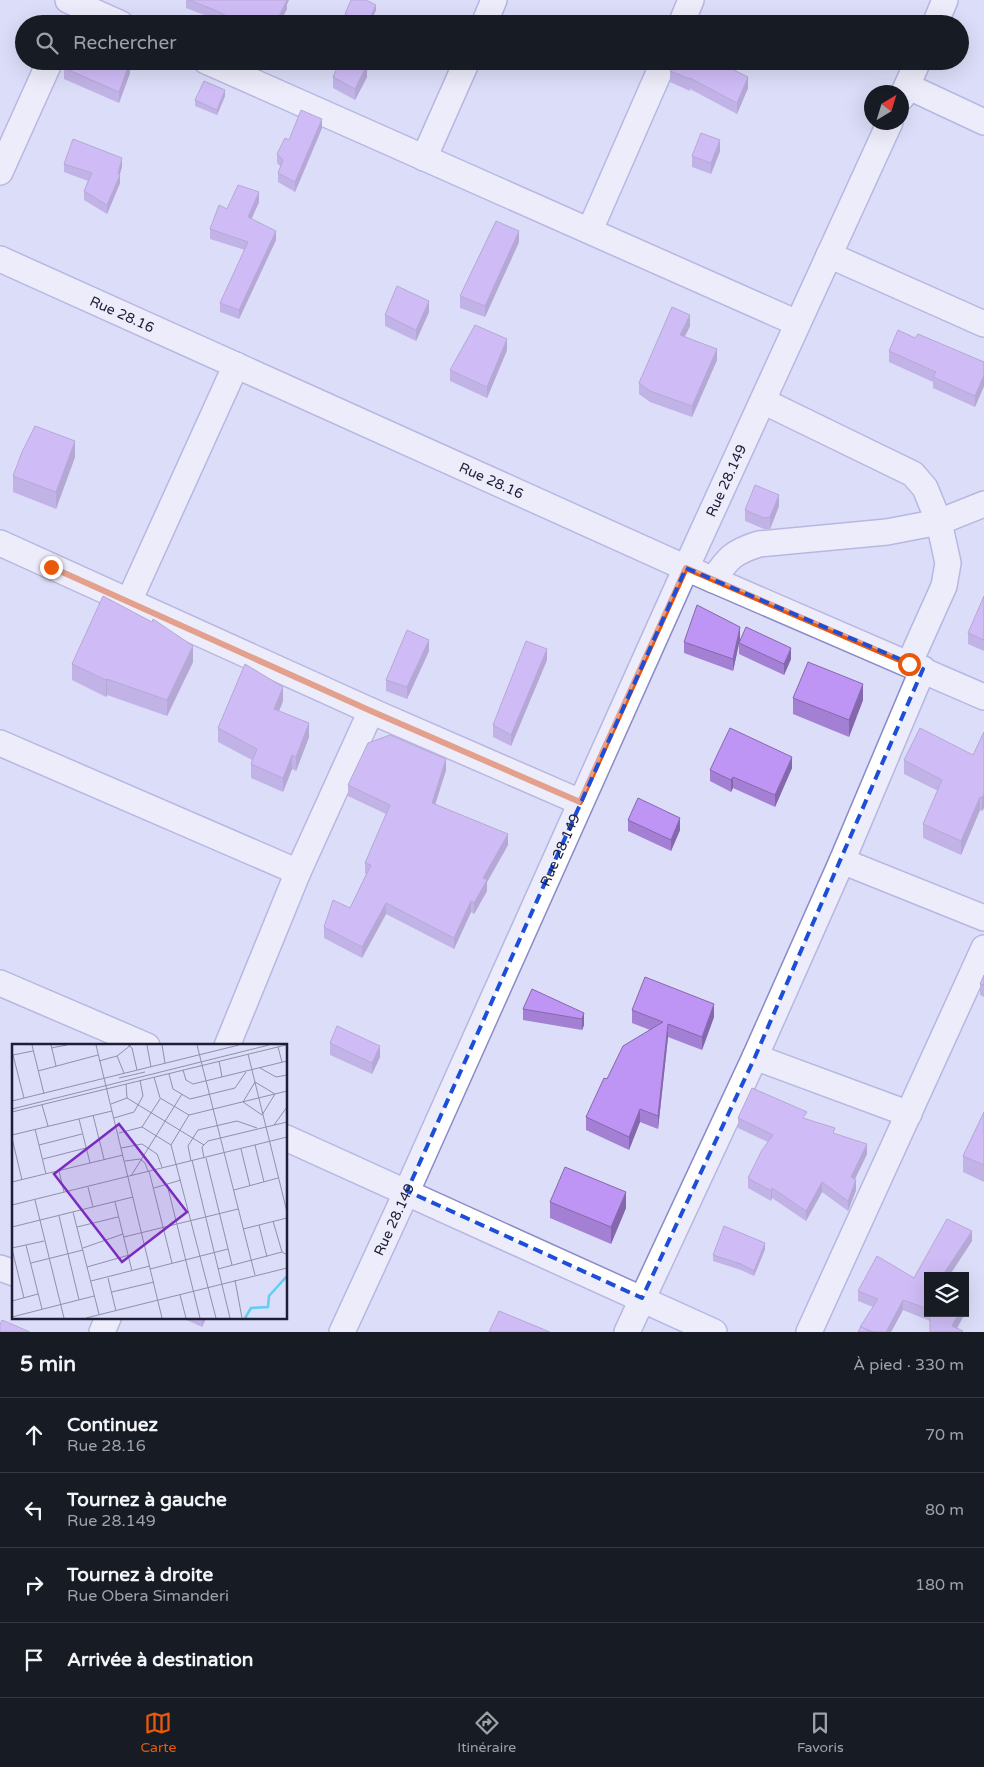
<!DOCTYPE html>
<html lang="fr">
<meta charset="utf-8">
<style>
:root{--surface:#171b24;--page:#20242c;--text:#f1f3f6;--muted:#9ea1a6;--line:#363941;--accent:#ea580c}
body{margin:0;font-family:"Varela Round",sans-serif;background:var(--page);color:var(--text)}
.controls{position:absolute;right:15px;bottom:15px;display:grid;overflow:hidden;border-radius:0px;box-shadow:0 5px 20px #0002}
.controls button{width:45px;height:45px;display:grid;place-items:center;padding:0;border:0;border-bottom:1px solid var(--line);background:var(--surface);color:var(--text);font:25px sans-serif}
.compass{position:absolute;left:864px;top:85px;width:45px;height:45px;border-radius:50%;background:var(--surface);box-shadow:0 5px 20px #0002;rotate:38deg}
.stop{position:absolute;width:15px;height:15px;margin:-11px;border:4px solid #ea580c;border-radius:50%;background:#fff}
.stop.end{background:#ea580c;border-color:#fff;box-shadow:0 1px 5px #0008}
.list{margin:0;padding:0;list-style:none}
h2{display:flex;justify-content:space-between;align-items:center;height:65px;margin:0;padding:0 20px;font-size:21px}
h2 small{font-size:16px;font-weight:400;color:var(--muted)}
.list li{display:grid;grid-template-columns:32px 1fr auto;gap:15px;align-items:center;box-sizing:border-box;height:75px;padding:0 20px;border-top:1px solid var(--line)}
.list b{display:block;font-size:19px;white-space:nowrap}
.list p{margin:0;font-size:16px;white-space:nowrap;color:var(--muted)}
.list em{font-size:16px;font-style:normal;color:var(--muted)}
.icon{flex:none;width:28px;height:28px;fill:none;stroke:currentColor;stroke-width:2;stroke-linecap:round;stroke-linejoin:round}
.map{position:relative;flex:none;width:984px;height:1332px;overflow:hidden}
.search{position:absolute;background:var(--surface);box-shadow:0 5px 20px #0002;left:15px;right:15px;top:15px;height:55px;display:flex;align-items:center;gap:12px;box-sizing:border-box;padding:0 18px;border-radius:28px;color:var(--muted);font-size:19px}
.sheet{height:365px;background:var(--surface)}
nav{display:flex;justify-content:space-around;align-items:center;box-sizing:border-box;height:70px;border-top:1px solid var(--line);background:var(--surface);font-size:14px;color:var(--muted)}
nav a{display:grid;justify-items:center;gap:2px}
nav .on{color:var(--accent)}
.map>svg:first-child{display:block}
</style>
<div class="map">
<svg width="984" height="1332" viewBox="0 0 984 1332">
<rect width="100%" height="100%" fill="#dcddf8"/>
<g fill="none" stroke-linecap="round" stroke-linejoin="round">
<defs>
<g id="minor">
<path d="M68 0 121 24"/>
<path d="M484 24 494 0"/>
<path d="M681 24 691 0"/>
<path d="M935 24 945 0"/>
<path d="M206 61 797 323"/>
<path d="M907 86 984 122"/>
<path d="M902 97 918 61"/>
<path d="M424 158 467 61"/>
<path d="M0 172 50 61"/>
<path d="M590 230 664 61"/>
<path d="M829 255 984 324"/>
<path id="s1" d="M0 259 686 568 984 697"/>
<path d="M763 401 913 474 925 488 939 522 948 563 944 586 909 664"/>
<path d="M0 543 371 711 580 802"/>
<path d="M713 580C728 558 733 552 759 544L887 532 939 522 984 504"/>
<path d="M129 601 236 365"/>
<path d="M0 743 298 872"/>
<path d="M842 861 984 918"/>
<path d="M0 983 147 1046"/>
<path d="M227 1046 298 872 371 711"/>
<path d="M755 1057 909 1114"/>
<path d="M286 1138 714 1332"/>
<path d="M0 1268 14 1273"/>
<path d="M102 1332 108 1318"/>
<path id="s2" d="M342 1332 407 1191 686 568 890 122"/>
<path d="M627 1332 755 1057 842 861 923 669"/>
<path d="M809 1332 984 948"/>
</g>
</defs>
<use href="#minor" stroke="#8a8bc8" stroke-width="28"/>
<use href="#minor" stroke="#fff" stroke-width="25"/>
</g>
<g fill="#a380d3">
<path d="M186 0H289L287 4V9L279 24H225L217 20 186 8Z"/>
<path d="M376 10 370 24H354L345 19V14Z"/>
<path d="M716 61 748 88 737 114 690 89V91L670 82V71Z"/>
<path d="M64 68 130 73 119 103 64 79Z"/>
<path d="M333 77H367L355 100 333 88Z"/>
<path d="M225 96 217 115 195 106V100Z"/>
<path d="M322 128 295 192 278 182V173L281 167 277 163V154L289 140Z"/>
<path d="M720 151 711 174 692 167V156Z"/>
<path d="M64 164 122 167 120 174V183L107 214 84 200V191L88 181 64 172Z"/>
<path d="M259 202 251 219 276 240 239 319 220 312V303L245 250 210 239V229L227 209Z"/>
<path d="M519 242 485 317 460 308V296Z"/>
<path d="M429 312 416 341 385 326V315Z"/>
<path d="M690 326 685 336 717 360 692 417 650 402 639 394V383Z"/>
<path d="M915 338 984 362V386L975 407 933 388V382L889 362V351Z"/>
<path d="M507 350 487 398 450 381V370Z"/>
<path d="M75 457 56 509 13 492V476Z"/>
<path d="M779 506 770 529H764L745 521V510Z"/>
<path d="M984 596V651L968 644V633Z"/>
<path d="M740 639 733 671 684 653V642Z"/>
<path d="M739 643 791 659 784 675 739 654Z"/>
<path d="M429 651 407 699 386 691V680Z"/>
<path d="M547 660 511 746 493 737V725Z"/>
<path d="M193 662 167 716 107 695 106 697 72 680V664Z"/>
<path d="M793 698 863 700 849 737 793 714Z"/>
<path d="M283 701 279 711 309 737 296 771 292 769 283 792 251 778V764L252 760 218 742V728Z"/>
<path d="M984 732V808L982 811 980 810 961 855 923 838V824L938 791 904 774V760L973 755Z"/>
<path d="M792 768 775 807 733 788 731 792 710 781V770Z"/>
<path d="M446 770 435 805 508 845 487 882V891L474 914 471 912 454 949 386 914 362 958 324 938V927L350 908 366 874 365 873V863L386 814 348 796V785Z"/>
<path d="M628 820 680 830 671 851 628 831Z"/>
<path d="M984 975V997L980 995V984Z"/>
<path d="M523 1009 584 1013V1025L582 1030 523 1020Z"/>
<path d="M632 1010 714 1017 702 1050 668 1037 658 1129 640 1122 629 1150 586 1130V1117L607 1079 650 1030 632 1023Z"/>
<path d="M330 1043 380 1057 372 1074 330 1055Z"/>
<path d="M984 1112V1182L963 1172V1156Z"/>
<path d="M738 1118 807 1119 835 1134 867 1154 855 1179 856 1190 848 1211 822 1192 806 1221 772 1198 771 1201 748 1188V1178L768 1142 738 1128Z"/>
<path d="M550 1202 626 1208 611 1244 550 1218Z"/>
<path d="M972 1241 949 1276H928V1313H965L957 1328 963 1332 930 1321 903 1310 891 1332H858L860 1327 873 1307 858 1301V1291L914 1278Z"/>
<path d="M765 1249 754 1276 741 1270 713 1261V1255Z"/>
<path d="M182 1318H206L202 1327Z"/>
</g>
<g fill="#8568ac">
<path d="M285 0H289L287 4V9L279 24H275Z"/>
<path d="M376 5V10L370 24H367Z"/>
<path d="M130 62V73L119 103V92Z"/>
<path d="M367 65V77L355 100V89Z"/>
<path d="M748 77V88L737 114V103Z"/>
<path d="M225 90V96L217 115V110Z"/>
<path d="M322 119V128L295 192V182Z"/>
<path d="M720 140V151L711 174V163Z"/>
<path d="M122 158V167L119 176 120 175V183L107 214V205L118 174Z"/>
<path d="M259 192V202L248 227V217Z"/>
<path d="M276 231V240L239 319V310Z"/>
<path d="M519 231V242L485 317V306Z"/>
<path d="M429 301V312L416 341V330Z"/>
<path d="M690 315V326L680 346V335Z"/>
<path d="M507 339V350L487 398V387Z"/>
<path d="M717 349V360L692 417V406Z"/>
<path d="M984 375V386L975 407V396Z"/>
<path d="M75 441V457L56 509V492Z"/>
<path d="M779 495V506L770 529V517Z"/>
<path d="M740 627V639L733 671V659Z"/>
<path d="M429 640V651L407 699V687Z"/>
<path d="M193 646V662L167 716V700Z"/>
<path d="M791 648V659L784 675V664Z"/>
<path d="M547 649V660L511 746V735Z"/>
<path d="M107 679V695L106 697V680Z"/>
<path d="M863 684V700L849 737V720Z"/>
<path d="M283 687V701L274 723V709Z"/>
<path d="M309 723V737L296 771V757Z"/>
<path d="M292 755V769L283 792V778Z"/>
<path d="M792 757V768L775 807V795Z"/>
<path d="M446 759V770L432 814V803Z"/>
<path d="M733 777V788L731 792V780Z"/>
<path d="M984 794V808L982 811V798Z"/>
<path d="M980 797V810L961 855V841Z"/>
<path d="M680 818V830L671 851V840Z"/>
<path d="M508 834V845L487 882V891L474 914V903L483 878Z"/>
<path d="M471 901V912L454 949V938Z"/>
<path d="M386 903V914L362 958V947Z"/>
<path d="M714 1004V1017L702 1050V1037Z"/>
<path d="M584 1013V1025L582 1030V1019Z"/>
<path d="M668 1024V1037L658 1129V1116Z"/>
<path d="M380 1046V1057L372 1074V1063Z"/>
<path d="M640 1109V1122L629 1150V1137Z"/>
<path d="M867 1144V1154L851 1187V1177Z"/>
<path d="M856 1180V1190L848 1211V1201Z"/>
<path d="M822 1182V1192L806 1221V1211Z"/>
<path d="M772 1188V1198L771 1201V1191Z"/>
<path d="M626 1192V1208L611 1244V1227Z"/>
<path d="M972 1231V1241L949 1276H942Z"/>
<path d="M765 1243V1249L754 1276V1271Z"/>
<path d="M969 1295V1305L965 1313V1302Z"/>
<path d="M903 1300V1310L891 1332H886Z"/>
<path d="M959 1313H965L955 1332 952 1326Z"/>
<path d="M202 1318H206L202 1327Z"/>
</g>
<g fill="#be95f5" stroke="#8568ac">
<path d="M189 0H287L275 24H242L217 11Z"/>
<path d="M351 0H366L376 5 367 24H365L345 14Z"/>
<path d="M67 61H129L130 62 119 92 64 68Z"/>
<path d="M340 61H360L367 65 355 89 333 77Z"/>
<path d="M675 61H715L748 77 737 103 690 78V79L670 71Z"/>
<path d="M204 81 225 90 217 110 195 100Z"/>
<path d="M301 110 322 119 295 182 278 173 283 160 277 154 285 138 289 140Z"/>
<path d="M701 133 720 140 711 163 692 156Z"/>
<path d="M73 139 122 158 118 174 120 175 107 205 84 191 92 173 64 164Z"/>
<path d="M238 185 259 192 248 217 276 231 239 310 220 303 248 242 210 229 219 205 227 209Z"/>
<path d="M496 221 519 231 485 306 460 296Z"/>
<path d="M397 286 429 301 416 330 385 315Z"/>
<path d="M672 307 690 315 680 335 717 349 692 406 650 391 639 383Z"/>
<path d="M475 325 507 339 487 387 450 370Z"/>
<path d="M898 330 915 338 918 334 984 362V375L975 396 933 377 936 372 889 351Z"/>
<path d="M35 426 75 441 56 492 13 476 22 452Z"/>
<path d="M755 485 779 495 770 517 764 518 745 510Z"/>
<path d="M103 596 152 622 153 619 193 646 167 700 107 679 106 680 72 664Z"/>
<path d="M984 596V640L968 633Z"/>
<path d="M697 605 740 627 733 659 684 642Z"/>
<path d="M746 627 791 648 784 664 739 643Z"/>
<path d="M407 630 429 640 407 687 386 680Z"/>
<path d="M526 641 547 649 511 735 493 725Z"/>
<path d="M808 662 863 684 849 720 793 698Z"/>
<path d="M245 664 283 687 274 709 309 723 296 757 292 755 283 778 251 764 257 749 218 728Z"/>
<path d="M730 728 792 757 775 795 733 777 731 780 710 770Z"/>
<path d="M920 728 973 755 984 732V794L982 798 980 797 961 841 923 824 942 780 904 760Z"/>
<path d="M390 735 446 759 432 803 508 834 483 878 487 880 474 903 471 901 454 938 386 903 362 947 324 927 333 900 350 908 371 865 365 863 390 805 348 785 368 743Z"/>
<path d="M638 798 680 818 671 840 628 820Z"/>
<path d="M984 975V985L980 984Z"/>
<path d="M645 977 714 1004 702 1037 668 1024 658 1116 640 1109 629 1137 586 1117 604 1078 607 1079 623 1046 663 1022 632 1010Z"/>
<path d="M532 989 584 1013 582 1019 523 1009Z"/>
<path d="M337 1026 380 1046 372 1063 330 1043Z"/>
<path d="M752 1088 807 1112 803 1118 835 1128 833 1133 867 1144 851 1177 856 1180 848 1201 822 1182 806 1211 772 1188 771 1191 748 1178 762 1150 773 1135 738 1118Z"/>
<path d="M984 1112V1165L963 1156Z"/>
<path d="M565 1167 626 1192 611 1227 550 1202Z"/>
<path d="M947 1219 972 1231 942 1276H928V1309L903 1300 886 1332H874L860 1327 878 1299 858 1291 877 1256 914 1278Z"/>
<path d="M724 1226 765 1243 754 1271 741 1264 713 1255Z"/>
<path d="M965 1293 969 1295 965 1302Z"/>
<path d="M499 1311 550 1332H489Z"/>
<path d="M930 1313H959L952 1326 963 1331 962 1332H930Z"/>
<path d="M2 1320 30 1332H0V1325Z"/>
<path d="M861 1327 871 1332H858Z"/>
</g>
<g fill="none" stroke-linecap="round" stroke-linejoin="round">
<path stroke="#ea580c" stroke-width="6" d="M51 567 371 711 580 802 686 568 909 664"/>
</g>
<path d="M0 0H984V1332H0ZM686 568 923 669 755 1057 642 1298 407 1191Z" fill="#dcddf8" fill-opacity=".55" fill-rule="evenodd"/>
<path fill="none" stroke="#1d4ed8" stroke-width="4" stroke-dasharray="10 6" stroke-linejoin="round" d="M686 568 923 669 755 1057 642 1298 407 1191Z"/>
<g text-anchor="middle" stroke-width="4" stroke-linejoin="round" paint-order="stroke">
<g font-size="14" fill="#1d1d35" stroke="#ebecf9">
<text dy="5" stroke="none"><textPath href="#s1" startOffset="134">Rue 28.16</textPath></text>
<text dy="5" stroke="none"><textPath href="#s1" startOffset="539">Rue 28.16</textPath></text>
<text dy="5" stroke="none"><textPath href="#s2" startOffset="934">Rue 28.149</textPath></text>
<text dy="5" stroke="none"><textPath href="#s2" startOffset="529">Rue 28.149</textPath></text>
<text dy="5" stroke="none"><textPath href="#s2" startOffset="124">Rue 28.149</textPath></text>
</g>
</g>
<g transform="translate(12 1044)">
<rect width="275" height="275" fill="#dcddf8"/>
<path fill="none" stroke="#60cef3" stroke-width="2.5" d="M233 274 239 264 256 263 257 252 275 232"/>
<path fill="none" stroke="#9090aa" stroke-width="1" d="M20 1 32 50M39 1 44 22M84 1 150 274M116 1 120 4 125 26M135 1 139 23M150 1 153 19M185 1 243 231M266 3 270 18M39 4 55 1M236 10 275 168M1 11 12 54M1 11 21 7M105 12 112 29M87 17 105 12 119 1M207 17 210 33M248 24 264 33 275 31M171 26 174 36 181 40 275 17M26 27 86 11M157 30 161 45 178 55 223 44 234 28M142 33 148 54 177 71M107 34 133 28M243 38 263 50 250 71 231 58ZM115 54 192 101M0 57 227 1M99 60 115 54 114 40M30 61 36 82M0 65 257 1M0 68 274 1M81 71 92 115M177 71 159 101 204 274M177 71 275 47M102 74 122 68 131 52 128 36M67 75 78 119M262 81 275 63M130 83 148 55M23 85 34 130M107 89 130 83 159 101M0 91 100 67M0 94 10 136M27 101 70 90M243 101 252 138M109 104 130 100 145 110 150 123M229 105 238 142M192 114 190 103 196 97 275 78M194 114 220 221M31 115 74 104M180 116 218 274M113 117 128 115 133 119 136 127M179 117 176 102 186 86 225 77 245 84M47 127 52 148M137 127 160 219M119 132 170 50M0 138 111 111M155 140 188 274M76 143 81 163M142 144 169 136M222 146 266 134M23 156 52 274M103 158 120 227M0 161 275 93M61 168 87 270M47 172 67 256M261 177 270 208 275 211M247 181 255 213M0 183 121 153M65 183 106 173M231 185 275 174M112 193 226 165M14 201 30 265M0 204 32 197M71 204 111 190M0 205 12 254M19 219 71 206M75 223 117 211M138 225 216 205M206 225 270 208M96 234 104 267M223 236 230 274M79 237 138 222M100 248 142 238M168 251 174 274M0 257 26 250M0 273 82 252M74 274 275 224"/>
<path fill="#7b2cbf" fill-opacity="0.15" stroke="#7b2cbf" stroke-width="2.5" d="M107 80 175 168 110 218 42 130Z"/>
<rect width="275" height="275" fill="none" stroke="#1d1d35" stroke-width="2.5"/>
</g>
</svg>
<div class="controls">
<button><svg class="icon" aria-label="layers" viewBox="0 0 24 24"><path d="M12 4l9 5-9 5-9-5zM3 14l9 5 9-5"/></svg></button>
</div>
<svg class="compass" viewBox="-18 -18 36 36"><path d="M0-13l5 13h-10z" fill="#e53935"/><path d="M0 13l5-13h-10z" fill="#9ea1a6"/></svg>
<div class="stop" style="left:909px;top:664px"></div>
<div class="stop end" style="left:51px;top:567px"></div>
<div class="search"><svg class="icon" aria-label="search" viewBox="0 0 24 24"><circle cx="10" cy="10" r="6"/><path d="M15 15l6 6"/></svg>Rechercher</div>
</div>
<section class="sheet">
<h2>5 min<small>À pied · 330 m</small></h2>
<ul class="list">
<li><svg class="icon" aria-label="ahead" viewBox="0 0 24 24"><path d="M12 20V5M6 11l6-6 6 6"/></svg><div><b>Continuez</b><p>Rue 28.16</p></div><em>70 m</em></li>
<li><svg class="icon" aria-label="left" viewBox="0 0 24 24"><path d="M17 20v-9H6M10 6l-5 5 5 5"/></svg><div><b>Tournez à gauche</b><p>Rue 28.149</p></div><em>80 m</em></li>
<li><svg class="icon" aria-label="right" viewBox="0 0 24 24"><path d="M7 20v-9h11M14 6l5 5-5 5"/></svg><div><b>Tournez à droite</b><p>Rue Obera Simanderi</p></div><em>180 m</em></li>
<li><svg class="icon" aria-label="arrive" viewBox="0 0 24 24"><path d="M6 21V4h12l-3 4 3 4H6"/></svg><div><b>Arrivée à destination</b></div></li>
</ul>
</section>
<nav>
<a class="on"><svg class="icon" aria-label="map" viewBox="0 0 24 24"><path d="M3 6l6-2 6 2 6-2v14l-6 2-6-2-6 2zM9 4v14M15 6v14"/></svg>Carte</a>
<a><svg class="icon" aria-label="directions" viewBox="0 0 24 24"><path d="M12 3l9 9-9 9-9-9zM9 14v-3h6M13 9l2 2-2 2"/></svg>Itinéraire</a>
<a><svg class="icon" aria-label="saved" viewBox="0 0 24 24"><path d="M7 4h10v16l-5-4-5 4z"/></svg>Favoris</a>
</nav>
